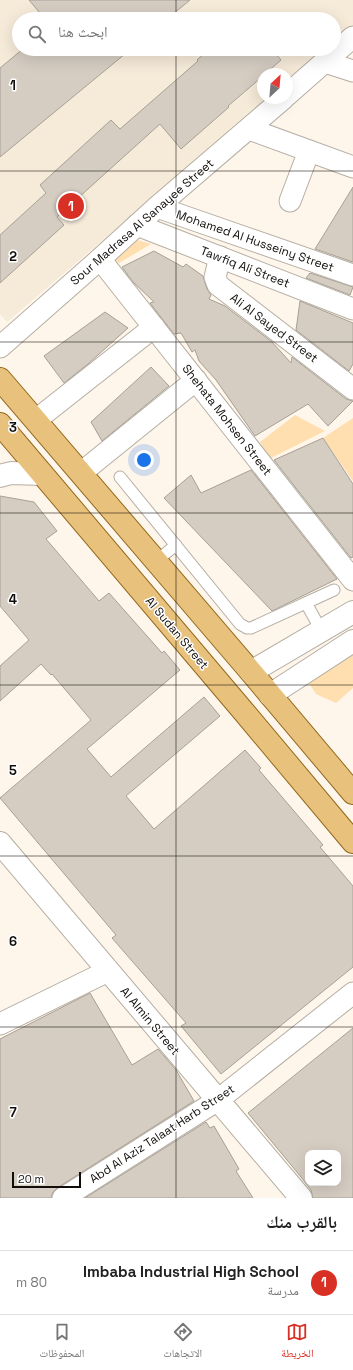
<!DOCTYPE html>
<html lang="ar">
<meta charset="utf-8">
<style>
:root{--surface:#fff;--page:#f2f2f2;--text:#222;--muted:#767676;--line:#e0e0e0;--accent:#d93025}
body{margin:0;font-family:"Space Grotesk","Noto Naskh Arabic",sans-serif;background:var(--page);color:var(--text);direction:rtl}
.controls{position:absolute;right:12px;bottom:12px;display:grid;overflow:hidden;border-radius:8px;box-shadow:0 4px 16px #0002}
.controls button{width:36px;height:36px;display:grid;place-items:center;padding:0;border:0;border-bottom:1px solid var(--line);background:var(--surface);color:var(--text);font:20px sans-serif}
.compass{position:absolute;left:257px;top:68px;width:36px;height:36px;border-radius:50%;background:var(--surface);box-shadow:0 4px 16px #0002;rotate:26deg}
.scale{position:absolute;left:12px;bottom:10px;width:69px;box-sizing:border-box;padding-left:4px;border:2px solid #100d0a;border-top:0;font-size:11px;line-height:14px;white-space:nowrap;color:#100d0a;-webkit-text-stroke:3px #fff;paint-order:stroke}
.you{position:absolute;left:144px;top:460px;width:14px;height:14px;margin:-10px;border:3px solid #fff;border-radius:50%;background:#1a73e8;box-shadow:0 0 0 6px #1a73e833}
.badge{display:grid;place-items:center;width:26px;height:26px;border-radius:50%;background:var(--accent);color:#fff;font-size:13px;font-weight:700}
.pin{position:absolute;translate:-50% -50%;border:2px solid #fff;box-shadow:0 1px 4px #0006}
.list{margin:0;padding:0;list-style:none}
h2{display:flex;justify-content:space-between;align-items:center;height:52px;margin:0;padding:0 16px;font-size:17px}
h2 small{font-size:13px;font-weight:400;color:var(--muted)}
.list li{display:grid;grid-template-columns:26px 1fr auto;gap:12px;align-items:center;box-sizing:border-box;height:64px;padding:0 16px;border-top:1px solid var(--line)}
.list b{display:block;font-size:15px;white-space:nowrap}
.list p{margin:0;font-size:13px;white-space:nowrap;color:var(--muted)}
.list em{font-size:13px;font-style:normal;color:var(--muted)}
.icon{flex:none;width:22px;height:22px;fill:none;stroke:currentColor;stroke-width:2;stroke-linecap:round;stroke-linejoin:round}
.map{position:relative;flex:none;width:353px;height:1198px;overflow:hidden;direction:ltr}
.search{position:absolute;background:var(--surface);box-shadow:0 4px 16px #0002;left:12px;right:12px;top:12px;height:44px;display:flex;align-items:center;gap:10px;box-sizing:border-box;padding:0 14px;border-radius:22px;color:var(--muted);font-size:15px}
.sheet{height:116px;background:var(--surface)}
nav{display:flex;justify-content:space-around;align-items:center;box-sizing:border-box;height:56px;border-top:1px solid var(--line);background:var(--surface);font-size:11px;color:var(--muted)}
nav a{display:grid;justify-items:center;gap:2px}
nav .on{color:var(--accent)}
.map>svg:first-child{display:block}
</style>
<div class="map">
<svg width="353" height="1198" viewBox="0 0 353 1198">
<rect width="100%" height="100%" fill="#fff6eb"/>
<path fill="#f6ead9" d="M0 0H353V26L334 42V19H19V49H326L287 82V74H263V98H269L7 322 0 314Z"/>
<g fill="#ffdeaf">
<path d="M134 239 151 244 119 263 110 255Z"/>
<path d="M295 415 325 431 269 459 260 442Z"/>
<path d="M353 418V481L323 438Z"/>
<path d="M353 649V688L336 703 316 694 307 680Z"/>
</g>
<g fill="#d5cdc2" stroke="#a7a095" fill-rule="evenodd">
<path d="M29 0H190L167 19H45Z"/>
<path d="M23 49H131L0 157V68Z"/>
<path d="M209 49H272L281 60 265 74H263V76L228 106 229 107 181 149 160 124 57 217 64 225 0 283V235L46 193 40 185 111 120 120 129 198 61 197 60Z"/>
<path d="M353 187V262L315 249Z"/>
<path d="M154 251 183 267 186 264 203 276 207 289 211 295 209 299 225 306 272 342 291 363 292 357 346 399 353 401 328 426 308 404 255 436 216 380 199 361 195 350 192 352 181 333 174 334 150 303 154 302 133 282 122 267Z"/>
<path d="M310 273 353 287 350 295 306 278Z"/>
<path d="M300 301 353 323V364L349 371 296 330Z"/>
<path d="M105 312 128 328 88 364 64 383 44 356Z"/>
<path d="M151 367 169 386 102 441 91 422Z"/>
<path d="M323 438 353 484V557L351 558 274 460Z"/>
<path d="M251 470 337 579 272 611 164 498 191 475 201 493Z"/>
<path d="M0 496 34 502 57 531 46 539 99 601 109 593 162 653 164 651 180 670 87 749 111 777 204 697 220 716 126 796 154 829 245 750 261 768 259 770 323 845 320 847 353 886V967L221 1074 181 1026 186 1023 112 938 116 935 0 798 91 720 52 674 51 675 41 664 0 701V666L29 640 0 606Z"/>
<path d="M90 993 132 1065 158 1049 176 1070 194 1101 57 1188 53 1192 51 1198H0V1039Z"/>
<path d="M353 1028V1198H313L311 1190 301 1177 248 1113ZM308 1153H338V1183H308Z"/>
<path d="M206 1122 210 1128 214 1126 239 1169 236 1171 253 1198H85Z"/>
</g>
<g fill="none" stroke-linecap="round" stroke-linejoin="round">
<defs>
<g id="service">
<path d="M120 477 240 624 247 628H251L334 590"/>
<path d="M156 561 176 545"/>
<path d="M306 603 321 630"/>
</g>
<g id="minor">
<path d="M325 62 353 71"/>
<path d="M287 95 353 37"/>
<path d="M249 129 353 167"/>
<path d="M290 201 309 151"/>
<path d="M157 207 353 275"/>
<path d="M137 225 353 309"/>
<path d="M220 257 215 277 218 285 353 389"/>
<path d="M100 259 353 580"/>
<path d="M0 347 100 259 157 207 284 98"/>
<path d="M36 420 154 327"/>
<path d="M81 473 196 380"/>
<path d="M0 1024 108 971"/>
<path d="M63 1198 218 1100 353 993"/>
</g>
<g id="tertiary">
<path d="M0 476 11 473 42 474"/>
<path d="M0 843 301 1198"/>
</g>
<g id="secondary">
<path d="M251 672 353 612"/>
<path d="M270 695 353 641"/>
</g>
<g id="primary">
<path d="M0 379 251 672 353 793"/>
<path d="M0 424 244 712 353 842"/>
</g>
</defs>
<use href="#service" stroke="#b5aea3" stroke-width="13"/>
<use href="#minor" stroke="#b5aea3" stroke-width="23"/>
<use href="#tertiary" stroke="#b5aea3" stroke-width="24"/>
<use href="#secondary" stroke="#b5aea3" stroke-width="24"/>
<use href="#primary" stroke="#93691c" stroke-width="24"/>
<use href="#service" stroke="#fff" stroke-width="11"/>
<use href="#minor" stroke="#fff" stroke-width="21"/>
<use href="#tertiary" stroke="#fff" stroke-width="22"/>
<use href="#secondary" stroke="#fff" stroke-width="22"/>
<use href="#primary" stroke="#e8c27d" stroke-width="22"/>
</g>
<path fill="none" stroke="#100d0a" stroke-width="1" stroke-opacity="0.55" d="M176 0V19M176 49V1198M0 171H353M0 342H353M0 513H353M0 685H353M0 856H353M0 1027H353"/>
<g text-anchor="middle" stroke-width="3" stroke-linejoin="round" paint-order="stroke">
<g font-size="12" fill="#100d0a" stroke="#fff">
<text transform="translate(142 222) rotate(-41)" y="4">Sour Madrasa Al Sanayee Street</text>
<text transform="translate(255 241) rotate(19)" y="4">Mohamed Al Husseiny Street</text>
<text transform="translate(245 267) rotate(21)" y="4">Tawfiq Ali Street</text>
<text transform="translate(274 328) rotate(37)" y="4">Ali Al Sayed Street</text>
<text transform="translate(227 420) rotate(52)" y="4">Shehata Mohsen Street</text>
<text transform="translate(177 633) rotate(50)" y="4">Al Sudan Street</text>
<text transform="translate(150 1021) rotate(50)" y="4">Al Almin Street</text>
<text transform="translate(162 1134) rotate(-33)" y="4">Abd Al Aziz Talaat Harb Street</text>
</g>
</g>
<g font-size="13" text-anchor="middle" font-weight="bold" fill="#100d0a" stroke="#fff" stroke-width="3" stroke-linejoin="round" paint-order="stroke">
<text x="13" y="90">1</text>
<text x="13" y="261">2</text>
<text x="13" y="432">3</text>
<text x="13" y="604">4</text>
<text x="13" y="775">5</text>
<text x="13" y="946">6</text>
<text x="13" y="1117">7</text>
</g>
</svg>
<div class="controls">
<button><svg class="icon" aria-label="layers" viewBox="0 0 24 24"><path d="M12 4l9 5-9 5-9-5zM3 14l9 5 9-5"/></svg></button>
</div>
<svg class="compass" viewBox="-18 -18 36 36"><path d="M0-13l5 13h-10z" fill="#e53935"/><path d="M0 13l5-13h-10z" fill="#767676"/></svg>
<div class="scale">20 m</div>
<div class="you"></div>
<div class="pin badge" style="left:71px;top:206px">1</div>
<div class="search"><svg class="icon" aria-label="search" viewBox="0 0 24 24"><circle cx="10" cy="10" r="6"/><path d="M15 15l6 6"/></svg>ابحث هنا</div>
</div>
<section class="sheet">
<h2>بالقرب منك<small></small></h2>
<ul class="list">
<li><span class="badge">1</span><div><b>Imbaba Industrial High School</b><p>مدرسة</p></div><em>80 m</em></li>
</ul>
</section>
<nav>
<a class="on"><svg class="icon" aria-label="map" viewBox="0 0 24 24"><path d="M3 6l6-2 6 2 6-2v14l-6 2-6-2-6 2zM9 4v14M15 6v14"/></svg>الخريطة</a>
<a><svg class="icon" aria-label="directions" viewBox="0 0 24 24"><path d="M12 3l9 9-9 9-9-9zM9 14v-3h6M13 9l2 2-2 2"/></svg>الاتجاهات</a>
<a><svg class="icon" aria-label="saved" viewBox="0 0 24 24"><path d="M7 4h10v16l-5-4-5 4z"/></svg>المحفوظات</a>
</nav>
